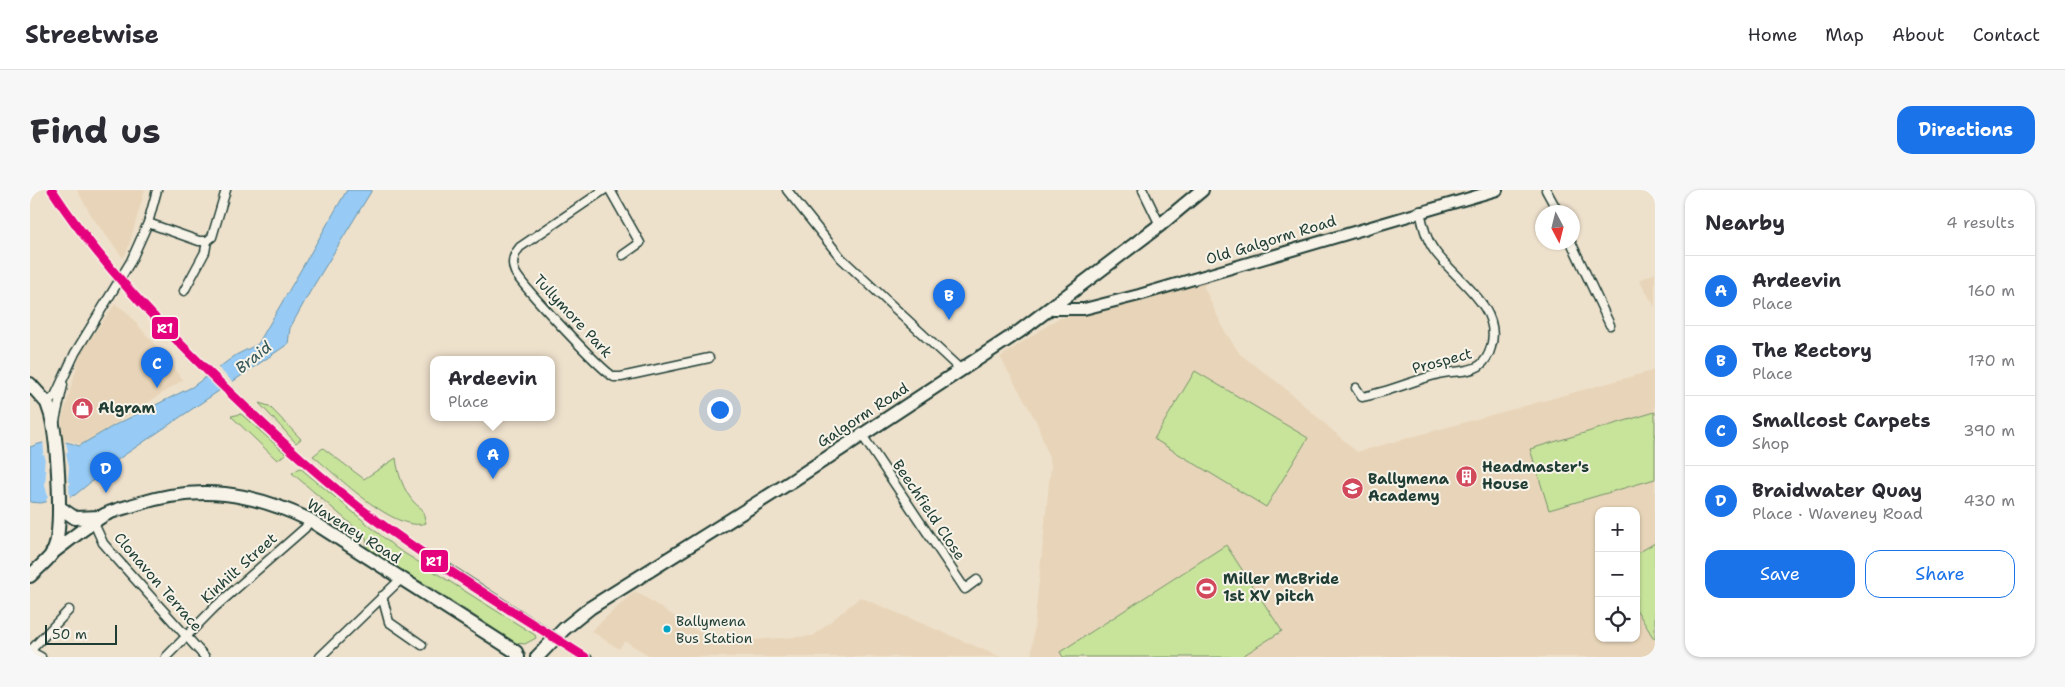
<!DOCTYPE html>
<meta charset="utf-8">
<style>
:root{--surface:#fff;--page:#f7f7f7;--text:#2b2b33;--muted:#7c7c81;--line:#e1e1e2;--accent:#1a73e8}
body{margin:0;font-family:"Shantell Sans",sans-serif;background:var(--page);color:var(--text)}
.controls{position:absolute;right:15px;bottom:15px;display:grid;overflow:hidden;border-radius:10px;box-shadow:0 1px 4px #0004}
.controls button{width:45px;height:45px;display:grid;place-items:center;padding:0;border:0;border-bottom:1px solid var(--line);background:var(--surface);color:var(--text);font:25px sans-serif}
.compass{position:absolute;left:1505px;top:15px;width:45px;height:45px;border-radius:50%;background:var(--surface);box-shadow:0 1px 4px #0004;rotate:173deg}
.scale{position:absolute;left:15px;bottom:12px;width:72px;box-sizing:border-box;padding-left:5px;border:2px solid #1f3d34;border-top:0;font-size:14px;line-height:18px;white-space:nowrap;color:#1f3d34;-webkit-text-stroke:4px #f7f3e8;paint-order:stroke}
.you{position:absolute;left:689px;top:219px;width:18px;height:18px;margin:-12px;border:4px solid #fff;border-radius:50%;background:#1a73e8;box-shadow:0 0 0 8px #1a73e833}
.badge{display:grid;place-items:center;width:32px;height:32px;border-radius:50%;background:var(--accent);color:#fff;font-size:16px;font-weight:700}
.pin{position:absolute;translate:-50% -41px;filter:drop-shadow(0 1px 2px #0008)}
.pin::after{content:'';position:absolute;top:26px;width:18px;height:15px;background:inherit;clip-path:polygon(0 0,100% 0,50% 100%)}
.popup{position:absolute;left:400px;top:166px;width:125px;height:65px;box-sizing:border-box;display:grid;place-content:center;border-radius:10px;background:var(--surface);filter:drop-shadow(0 1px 4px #0005);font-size:16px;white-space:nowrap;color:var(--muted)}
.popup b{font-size:19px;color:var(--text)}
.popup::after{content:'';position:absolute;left:50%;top:100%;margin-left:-10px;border:10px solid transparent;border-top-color:var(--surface)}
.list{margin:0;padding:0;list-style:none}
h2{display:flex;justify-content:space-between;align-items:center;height:65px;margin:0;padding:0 20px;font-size:21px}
h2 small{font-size:16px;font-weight:400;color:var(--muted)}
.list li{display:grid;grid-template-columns:32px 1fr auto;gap:15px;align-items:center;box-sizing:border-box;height:70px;padding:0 20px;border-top:1px solid var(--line)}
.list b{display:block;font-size:19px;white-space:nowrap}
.list p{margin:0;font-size:16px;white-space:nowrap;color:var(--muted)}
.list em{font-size:16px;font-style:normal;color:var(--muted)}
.actions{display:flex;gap:10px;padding:15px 20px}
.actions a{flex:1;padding:11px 0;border:1px solid var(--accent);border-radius:15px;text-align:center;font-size:18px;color:var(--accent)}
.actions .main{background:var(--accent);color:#fff}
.icon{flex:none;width:28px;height:28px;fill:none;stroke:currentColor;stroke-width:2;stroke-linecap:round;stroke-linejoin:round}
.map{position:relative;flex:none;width:1625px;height:467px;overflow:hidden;border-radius:15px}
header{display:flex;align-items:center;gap:30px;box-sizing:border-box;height:70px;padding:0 25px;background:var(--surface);border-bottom:1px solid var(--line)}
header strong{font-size:24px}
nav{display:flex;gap:28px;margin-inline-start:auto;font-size:18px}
.intro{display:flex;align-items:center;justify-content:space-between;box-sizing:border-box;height:120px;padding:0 30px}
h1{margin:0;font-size:35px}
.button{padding:12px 22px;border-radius:15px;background:var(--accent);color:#fff;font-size:18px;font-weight:700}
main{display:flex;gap:30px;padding:0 30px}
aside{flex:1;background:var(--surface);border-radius:15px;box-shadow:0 1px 4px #0004}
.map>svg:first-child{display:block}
</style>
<header>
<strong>Streetwise</strong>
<nav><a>Home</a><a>Map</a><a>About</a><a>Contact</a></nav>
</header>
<div class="intro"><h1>Find us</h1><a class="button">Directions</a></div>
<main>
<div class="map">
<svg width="1625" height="467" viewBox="0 0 1625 467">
<rect width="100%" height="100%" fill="#eee1cc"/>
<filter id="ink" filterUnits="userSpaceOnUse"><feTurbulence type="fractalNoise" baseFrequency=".02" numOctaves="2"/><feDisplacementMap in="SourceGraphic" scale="10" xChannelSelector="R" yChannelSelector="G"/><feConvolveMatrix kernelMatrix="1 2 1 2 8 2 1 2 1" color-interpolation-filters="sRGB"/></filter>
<g filter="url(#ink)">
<g fill="#e8d5b9" fill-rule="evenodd">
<path d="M47 0H115L97 62 93 68 62 27Z"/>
<path d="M1625 83V117L1609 90Z"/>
<path d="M1177 91 1174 97 1194 140 1210 164 1250 194 1327 262 1625 180V467H1001L1021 274 1007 233 970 167 1027 129ZM1569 321H1606V448H1569Z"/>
<path d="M85 114 96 121 145 178 153 190 53 255 32 249V229L51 161Z"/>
<path d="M605 401 674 445 718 450 783 446 830 407 971 467H621L595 451 589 459 561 441Z"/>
</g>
<g fill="#c8e49b" stroke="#749068">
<path d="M1165 181 1278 248 1236 317 1124 249Z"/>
<path d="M229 213 239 216 271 249 266 253Z"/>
<path d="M1625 222V289L1519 320 1500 259Z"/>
<path d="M211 224 256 264 247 270 201 226Z"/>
<path d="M293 258 334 289 366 268C368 286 376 309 392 319L396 333C365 344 307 285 283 266Z"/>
<path d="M270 278 366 358 505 445 506 448 495 454 486 453 399 396 375 383 337 359 336 347 262 283Z"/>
<path d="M1625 353V448L1624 449 1606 419V364Z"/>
<path d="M1196 355 1252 441 1211 467H1033L1030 462Z"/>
</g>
<path fill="#97cbf5" stroke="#6792a8" d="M317 0H342L281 100 260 138 258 154 90 268 45 305 11 313 0 312V257C18 250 32 249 49 256L85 235 162 197 206 165 228 154Z"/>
<g fill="#eee1cc">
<path d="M186 176 204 193 192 202 174 185Z"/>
<path d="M13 250H35L38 261 36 264 39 276 38 291 41 293 39 295 40 309 18 314 16 310 18 307 15 295 16 281 14 279 15 266 12 264 14 262Z"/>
</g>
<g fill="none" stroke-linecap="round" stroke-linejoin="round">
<defs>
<g id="minor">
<path d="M574 0 490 57C484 64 481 73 485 82 491 95 570 179 584 187H591L679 168"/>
<path d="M580 0 610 53 593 65"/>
<path d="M757 0 811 68 931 180"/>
<path d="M1113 0 1130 35"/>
<path d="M1516 0 1528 22"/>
<path d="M118 33 169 51H177L182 47 196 0"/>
<path d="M1541 52 1580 135"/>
<path d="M154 101 175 62 177 51"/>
<path d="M1326 198 1332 207C1358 202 1380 192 1405 185 1419 180 1436 184 1449 176 1456 171 1459 165 1461 157 1473 116 1424 89 1404 60 1396 49 1393 35 1390 21"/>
<path d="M17 213 25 206 45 163 101 71 118 33 127 0"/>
<path d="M24 235 33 195"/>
<path d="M832 245 935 399 947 390"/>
<path d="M64 333 73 353 86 368 175 467"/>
<path d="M352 406 359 432 392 455"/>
<path d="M0 461 39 420"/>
<path d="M0 461 11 467"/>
<path d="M136 467 185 417 275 338 280 330"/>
<path d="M290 467 371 389"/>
</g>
<path id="tertiary" d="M1022 119H1054L1109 105 1467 0"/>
<g id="primary">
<path d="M0 194 17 213 21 225C27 250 35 344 22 364 16 372 7 379 0 386"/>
<path d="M29 317 45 328 70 327"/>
<path d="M22 363C38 351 54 338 71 327 81 320 95 318 107 314 170 294 221 302 280 330L486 462 488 467"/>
<path d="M507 467 534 439 560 418 759 293 990 141 1130 35 1172 0"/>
</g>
</defs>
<use href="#minor" stroke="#1f3d34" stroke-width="11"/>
<use href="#tertiary" stroke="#1f3d34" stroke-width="14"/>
<use href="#primary" stroke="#1f3d34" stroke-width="16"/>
<use href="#minor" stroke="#f7f3e8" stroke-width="8"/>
<use href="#tertiary" stroke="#f7f3e8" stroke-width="10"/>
<use href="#primary" stroke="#f7f3e8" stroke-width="12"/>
<path stroke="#1f3d34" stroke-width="3" d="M400 362 562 467"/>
<defs>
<path id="rail-1" d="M22 0C69 72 128 133 190 193 243 244 298 296 358 339 422 385 489 425 555 467"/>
</defs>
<use href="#rail-1" stroke="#f7f3e8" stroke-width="12"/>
<use href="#rail-1" stroke="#e5007d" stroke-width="9"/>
</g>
</g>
<defs>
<symbol id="shop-disc" viewBox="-11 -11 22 22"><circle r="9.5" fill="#d1495b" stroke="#f7f3e8"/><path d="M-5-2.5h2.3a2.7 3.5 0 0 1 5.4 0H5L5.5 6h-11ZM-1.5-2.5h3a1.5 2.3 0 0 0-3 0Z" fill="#fff"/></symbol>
<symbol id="building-disc" viewBox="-11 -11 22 22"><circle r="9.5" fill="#d1495b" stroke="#f7f3e8"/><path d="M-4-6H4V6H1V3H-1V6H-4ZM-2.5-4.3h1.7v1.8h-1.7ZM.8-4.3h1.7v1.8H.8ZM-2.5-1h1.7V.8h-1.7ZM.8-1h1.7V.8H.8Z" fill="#fff"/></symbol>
<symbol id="school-disc" viewBox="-11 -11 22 22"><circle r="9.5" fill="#d1495b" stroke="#f7f3e8"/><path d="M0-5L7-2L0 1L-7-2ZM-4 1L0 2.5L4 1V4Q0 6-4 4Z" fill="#fff"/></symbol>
<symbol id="stadium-disc" viewBox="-11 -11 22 22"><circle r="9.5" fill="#d1495b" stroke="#f7f3e8"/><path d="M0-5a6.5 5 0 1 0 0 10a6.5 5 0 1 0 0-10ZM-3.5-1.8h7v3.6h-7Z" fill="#fff"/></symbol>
</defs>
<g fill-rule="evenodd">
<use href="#shop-disc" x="40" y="206" width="25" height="25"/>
<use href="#building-disc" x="1424" y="274" width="25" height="25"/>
<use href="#school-disc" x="1310" y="286" width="25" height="25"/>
<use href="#stadium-disc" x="1164" y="386" width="25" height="25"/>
</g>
<circle fill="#02a4c6" stroke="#f7f3e8" stroke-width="2" cx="637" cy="439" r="4.5"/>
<g text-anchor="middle" stroke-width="4" stroke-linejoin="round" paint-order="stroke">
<g font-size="14" fill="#1f3d34" stroke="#f7f3e8" text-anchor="start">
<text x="646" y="436">Ballymena<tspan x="646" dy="17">Bus Station</tspan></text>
</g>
<g font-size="15" fill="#1f3d34" stroke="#f7f3e8">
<text transform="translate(1241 50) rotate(-17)" y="5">Old Galgorm Road</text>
<text transform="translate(543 126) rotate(47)" y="5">Tullymore Park</text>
<text transform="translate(1412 171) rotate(-15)" y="5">Prospect</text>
<text transform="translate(833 225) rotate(-33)" y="5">Galgorm Road</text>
<text transform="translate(899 320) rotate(56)" y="5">Beechfield Close</text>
<text transform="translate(324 341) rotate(32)" y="5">Waveney Road</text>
<text transform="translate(209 378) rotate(-42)" y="5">Kinhilt Street</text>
<text transform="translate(128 392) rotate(49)" y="5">Clonavon Terrace</text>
</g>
<g font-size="15" font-weight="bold" fill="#1f3d34" stroke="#f7f3e8" text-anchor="start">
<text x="68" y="223">Algram</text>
<text x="1452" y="282">Headmaster's<tspan x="1452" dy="17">House</tspan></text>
<text x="1338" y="294">Ballymena<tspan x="1338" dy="17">Academy</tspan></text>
<text x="1193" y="394">Miller McBride<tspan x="1193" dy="17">1st XV pitch</tspan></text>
</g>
<g font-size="16" font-style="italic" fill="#37595b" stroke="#f7f3e8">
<text transform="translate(223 167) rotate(-39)" y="6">Braid</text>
</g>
</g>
<g stroke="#f7f3e8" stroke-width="2">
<rect x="121" y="126" width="28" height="24" rx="5" fill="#e5007d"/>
<rect x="390" y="359" width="29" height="24" rx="5" fill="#e5007d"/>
</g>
<g font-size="14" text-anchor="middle" font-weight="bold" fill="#fff">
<text x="135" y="143">R1</text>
<text x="404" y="376">R1</text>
</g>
</svg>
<div class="controls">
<button>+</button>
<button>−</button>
<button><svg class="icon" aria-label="locate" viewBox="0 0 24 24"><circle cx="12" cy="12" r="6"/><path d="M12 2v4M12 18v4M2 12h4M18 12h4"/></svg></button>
</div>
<svg class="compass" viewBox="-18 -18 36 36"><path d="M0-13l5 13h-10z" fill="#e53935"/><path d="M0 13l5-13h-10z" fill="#7c7c81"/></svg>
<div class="scale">50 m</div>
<div class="you"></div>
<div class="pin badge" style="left:463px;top:289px">A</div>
<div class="popup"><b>Ardeevin</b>Place</div>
<div class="pin badge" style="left:919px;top:130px">B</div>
<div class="pin badge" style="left:127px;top:198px">C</div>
<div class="pin badge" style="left:76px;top:303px">D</div>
</div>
<aside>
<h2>Nearby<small>4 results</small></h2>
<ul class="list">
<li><span class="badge">A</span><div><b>Ardeevin</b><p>Place</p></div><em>160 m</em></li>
<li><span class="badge">B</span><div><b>The Rectory</b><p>Place</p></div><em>170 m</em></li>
<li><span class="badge">C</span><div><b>Smallcost Carpets</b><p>Shop</p></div><em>390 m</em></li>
<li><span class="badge">D</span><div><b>Braidwater Quay</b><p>Place · Waveney Road</p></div><em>430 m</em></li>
</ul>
<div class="actions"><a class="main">Save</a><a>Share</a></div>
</aside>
</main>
